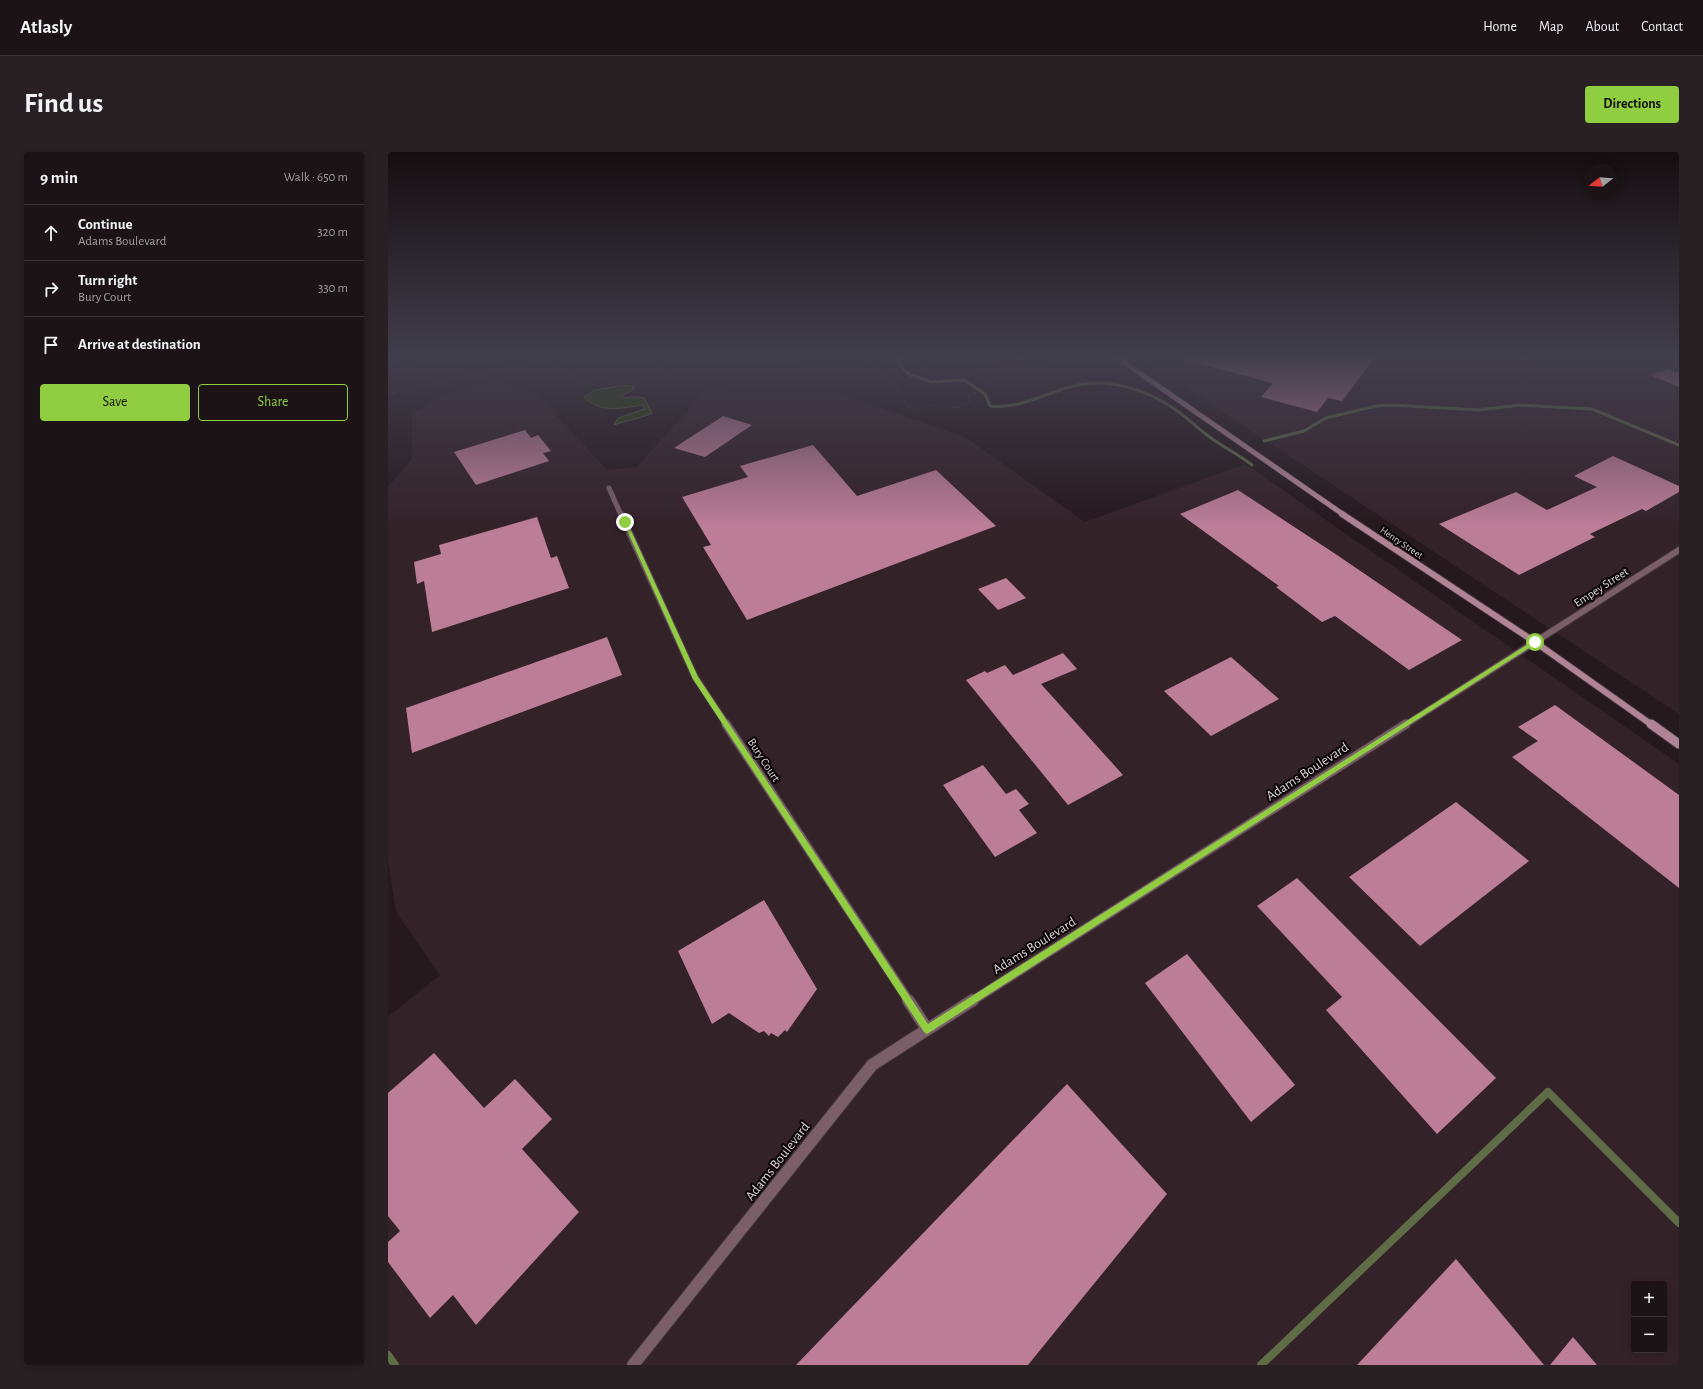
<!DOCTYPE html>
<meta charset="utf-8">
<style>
:root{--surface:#1c1316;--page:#292023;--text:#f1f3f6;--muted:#a09ea1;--line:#3a3235;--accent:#90cd41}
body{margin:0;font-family:"Alegreya Sans",sans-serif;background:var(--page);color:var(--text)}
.controls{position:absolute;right:12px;bottom:12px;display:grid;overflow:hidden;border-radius:4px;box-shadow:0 2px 10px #0003}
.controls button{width:36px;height:36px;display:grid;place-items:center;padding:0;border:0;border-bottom:1px solid var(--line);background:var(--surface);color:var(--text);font:20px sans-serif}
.compass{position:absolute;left:1195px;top:12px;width:36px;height:36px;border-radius:50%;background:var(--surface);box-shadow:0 2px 10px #0003;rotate:253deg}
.stop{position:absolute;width:12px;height:12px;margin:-9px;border:3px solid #90cd41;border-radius:50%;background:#fff}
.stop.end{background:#90cd41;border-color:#fff;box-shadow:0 1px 4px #0008}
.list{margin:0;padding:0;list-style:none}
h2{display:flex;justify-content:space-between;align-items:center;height:52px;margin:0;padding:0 16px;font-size:17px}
h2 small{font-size:13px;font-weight:400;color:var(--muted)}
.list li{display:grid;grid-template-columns:26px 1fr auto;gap:12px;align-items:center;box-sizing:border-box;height:56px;padding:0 16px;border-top:1px solid var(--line)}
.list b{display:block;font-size:15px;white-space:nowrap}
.list p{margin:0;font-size:13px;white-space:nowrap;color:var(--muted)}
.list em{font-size:13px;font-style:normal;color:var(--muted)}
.actions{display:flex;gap:8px;padding:12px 16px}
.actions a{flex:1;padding:9px 0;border:1px solid var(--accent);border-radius:4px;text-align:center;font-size:14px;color:var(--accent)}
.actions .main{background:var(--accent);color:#111}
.icon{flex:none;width:22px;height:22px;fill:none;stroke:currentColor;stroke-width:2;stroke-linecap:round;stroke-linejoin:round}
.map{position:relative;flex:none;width:1291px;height:1213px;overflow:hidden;border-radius:4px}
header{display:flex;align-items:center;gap:24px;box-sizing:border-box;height:56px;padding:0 20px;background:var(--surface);border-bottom:1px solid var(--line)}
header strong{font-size:19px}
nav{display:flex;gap:22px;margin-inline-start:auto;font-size:14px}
.intro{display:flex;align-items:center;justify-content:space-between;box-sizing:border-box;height:96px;padding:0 24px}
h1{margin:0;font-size:28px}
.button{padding:10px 18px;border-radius:4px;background:var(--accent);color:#111;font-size:14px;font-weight:700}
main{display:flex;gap:24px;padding:0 24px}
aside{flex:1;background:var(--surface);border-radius:4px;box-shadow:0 2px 10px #0003}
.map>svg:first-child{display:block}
</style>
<header>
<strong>Atlasly</strong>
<nav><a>Home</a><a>Map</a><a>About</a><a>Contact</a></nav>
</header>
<div class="intro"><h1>Find us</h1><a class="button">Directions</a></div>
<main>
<aside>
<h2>9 min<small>Walk · 650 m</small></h2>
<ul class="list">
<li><svg class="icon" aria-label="ahead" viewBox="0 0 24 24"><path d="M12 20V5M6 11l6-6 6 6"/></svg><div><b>Continue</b><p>Adams Boulevard</p></div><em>320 m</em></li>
<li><svg class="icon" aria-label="right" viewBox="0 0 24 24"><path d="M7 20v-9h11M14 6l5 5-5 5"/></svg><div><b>Turn right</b><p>Bury Court</p></div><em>330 m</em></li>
<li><svg class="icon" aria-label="arrive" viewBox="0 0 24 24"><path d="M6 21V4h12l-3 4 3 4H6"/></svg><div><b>Arrive at destination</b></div></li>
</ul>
<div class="actions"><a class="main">Save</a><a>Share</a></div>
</aside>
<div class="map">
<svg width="1291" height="1213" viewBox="0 0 1291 1213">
<rect width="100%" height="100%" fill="#26191e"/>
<g fill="#342229" fill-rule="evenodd">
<path d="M580 204H705L706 205 632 220Z"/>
<path d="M750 204H1291V562Z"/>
<path d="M108 228 150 243 219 318 249 315 317 239 453 242 577 285 697 370 857 312 1291 612V1213H0V865L52 823 8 760 0 708V335L24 307V262L55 244ZM1246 1132H1276V1198H1246Z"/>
</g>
<path fill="#294108" stroke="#5f6d46" d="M237 233 245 234 246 237 233 244 237 246 245 245 256 246 264 261C252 267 239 268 226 273L230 266 257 257 255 253C234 256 213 262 196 245L207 238Z"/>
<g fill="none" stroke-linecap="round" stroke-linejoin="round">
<g stroke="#5f6d46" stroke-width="3">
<path d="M510 204 515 217 522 223 544 230 576 228 597 242 602 254C632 258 661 239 690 233 721 226 759 238 785 256 799 265 810 277 823 286 837 296 851 303 864 313"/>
<path d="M876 289 916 279 938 266 988 254 1004 253 1090 258 1132 253 1204 257 1291 293"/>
</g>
<g stroke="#5f6d46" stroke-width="8">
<path d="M0 1203 7 1213"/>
<path d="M873 1213 1160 940 1291 1071"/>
</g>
</g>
<g fill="#bc7d97">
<path d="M797 204H988L954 249 940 246 929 260 873 245 885 231 796 208Z"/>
<path d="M1281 217 1291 221V235L1262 223Z"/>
<path d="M335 264 364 273 317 305 286 296Z"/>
<path d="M137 278 143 286 150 283 163 299 155 301 161 309 88 333 66 300Z"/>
<path d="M425 293 469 344 548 318 608 374 359 468 315 395 323 393 294 345 360 325 352 314Z"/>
<path d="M1225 304 1291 334V340L1258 359 1254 357 1202 382 1207 385 1131 423 1051 372 1128 340 1159 358 1209 335 1186 324Z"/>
<path d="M850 338 946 401 1074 488 1021 518 947 464 934 470 888 435 891 434 792 362Z"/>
<path d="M149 365 163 406 169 404 181 436 44 480 36 429 29 432 26 410 53 402 51 393Z"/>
<path d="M618 426 638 446 610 458 590 437Z"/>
<path d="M219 485 234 523 24 601 18 556Z"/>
<path d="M675 501 689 517 653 532 735 623 680 653 578 528 597 519 599 521 617 513 625 523Z"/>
<path d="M843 505 891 547 823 584 776 539Z"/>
<path d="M1167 553 1291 643V736L1124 605 1150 589 1130 575Z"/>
<path d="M595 613 618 642 628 637 641 652 631 658 649 681 607 705 555 633Z"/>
<path d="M1068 650 1141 709 1032 794 961 725Z"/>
<path d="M909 726 1108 926 1049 982 938 858 954 845 869 754Z"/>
<path d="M376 748 429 837 399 880 397 878 390 885 383 881 381 884 376 879 371 881 341 861 324 872 290 799Z"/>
<path d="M799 802 907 933 863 970 757 831Z"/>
<path d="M46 901 96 956 127 927 164 967 134 997 191 1060 88 1173 65 1143 42 1166 0 1110V1090L12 1079 0 1064V941Z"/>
<path d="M679 932 779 1042 640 1213H408Z"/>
<path d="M1068 1107 1156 1213H969Z"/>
<path d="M1185 1185 1209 1213H1162Z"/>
</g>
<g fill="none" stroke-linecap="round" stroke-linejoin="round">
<defs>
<path id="street-far3" d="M221 336 233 363"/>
<g id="street-far2">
<path d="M233 362 307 525 339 573"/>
<path d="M1017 573 1291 398"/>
</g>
<g id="street-far1">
<path d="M338 572 521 849"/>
<path d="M584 849 1018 572"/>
</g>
<g id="street">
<path d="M520 848 539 877"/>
<path d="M245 1213 484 913 585 848"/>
</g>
<path id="secondary-far2" d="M727 204 956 363"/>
<path id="secondary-far1" d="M954 362 1147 490 1264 573"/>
<path id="secondary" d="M1263 572 1291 592"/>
</defs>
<use href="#street-far3" stroke="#403338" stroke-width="6"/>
<use href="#street-far2" stroke="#403338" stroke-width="8"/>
<use href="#street-far1" stroke="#403338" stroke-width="11"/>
<use href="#street" stroke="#403338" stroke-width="14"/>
<use href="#secondary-far2" stroke="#403338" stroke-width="6"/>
<use href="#secondary-far1" stroke="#403338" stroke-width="8"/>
<use href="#secondary" stroke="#403338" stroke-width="11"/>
<g stroke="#6b5f63" stroke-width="1.5" stroke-dasharray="0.5 2" stroke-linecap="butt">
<path d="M104 204 120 215"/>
<path d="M258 204 279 221 268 229"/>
<path d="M337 204 341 212 394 211 424 215H460L483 212 489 214 495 222 506 230 519 254 529 257 550 252 568 256 583 249 580 243 606 234 580 222 544 224 528 211 531 204"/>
<path d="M0 221 5 218 71 204"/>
<path d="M0 242 120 215 133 217 141 214V211C168 206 175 225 198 231 215 236 247 229 266 227"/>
<path d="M0 246 8 240"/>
</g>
<use href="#street-far3" stroke="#7a5f69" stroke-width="5"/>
<use href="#street-far2" stroke="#7a5f69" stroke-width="6"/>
<use href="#street-far1" stroke="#7a5f69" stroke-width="9"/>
<use href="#street" stroke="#7a5f69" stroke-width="12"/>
<use href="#secondary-far2" stroke="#b08495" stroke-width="5"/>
<use href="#secondary-far1" stroke="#b08495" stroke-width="6"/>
<use href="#secondary" stroke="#b08495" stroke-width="9"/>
</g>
<linearGradient id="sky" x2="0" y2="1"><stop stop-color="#150e10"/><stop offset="0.55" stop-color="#413e4c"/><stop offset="1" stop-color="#413e4c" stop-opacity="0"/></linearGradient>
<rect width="1291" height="374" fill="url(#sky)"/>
<path fill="#90cd41" d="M235 369 239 370 310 525 540 872 1145 489 1150 490 539 882 536 880 305 527Z"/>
<g text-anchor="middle" stroke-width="4" stroke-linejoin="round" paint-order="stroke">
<g font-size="10" fill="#ded5d8" stroke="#0b0608">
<text transform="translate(1014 390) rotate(34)" y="4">Henry Street</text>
</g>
<g font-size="12" fill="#ded5d8" stroke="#0b0608">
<text transform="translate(1213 435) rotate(-33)" y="4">Empey Street</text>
<text transform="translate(376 608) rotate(57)" y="4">Bury Court</text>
</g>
<g font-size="14" fill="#ded5d8" stroke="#0b0608">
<text transform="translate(919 619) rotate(-33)" y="5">Adams Boulevard</text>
<text transform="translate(646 793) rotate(-32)" y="5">Adams Boulevard</text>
<text transform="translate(389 1009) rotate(-52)" y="5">Adams Boulevard</text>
</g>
</g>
</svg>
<div class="controls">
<button>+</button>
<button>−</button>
</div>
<svg class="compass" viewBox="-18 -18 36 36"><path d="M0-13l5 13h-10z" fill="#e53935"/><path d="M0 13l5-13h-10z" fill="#a09ea1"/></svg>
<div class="stop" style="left:1147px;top:490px"></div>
<div class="stop end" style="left:237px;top:370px"></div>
</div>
</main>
